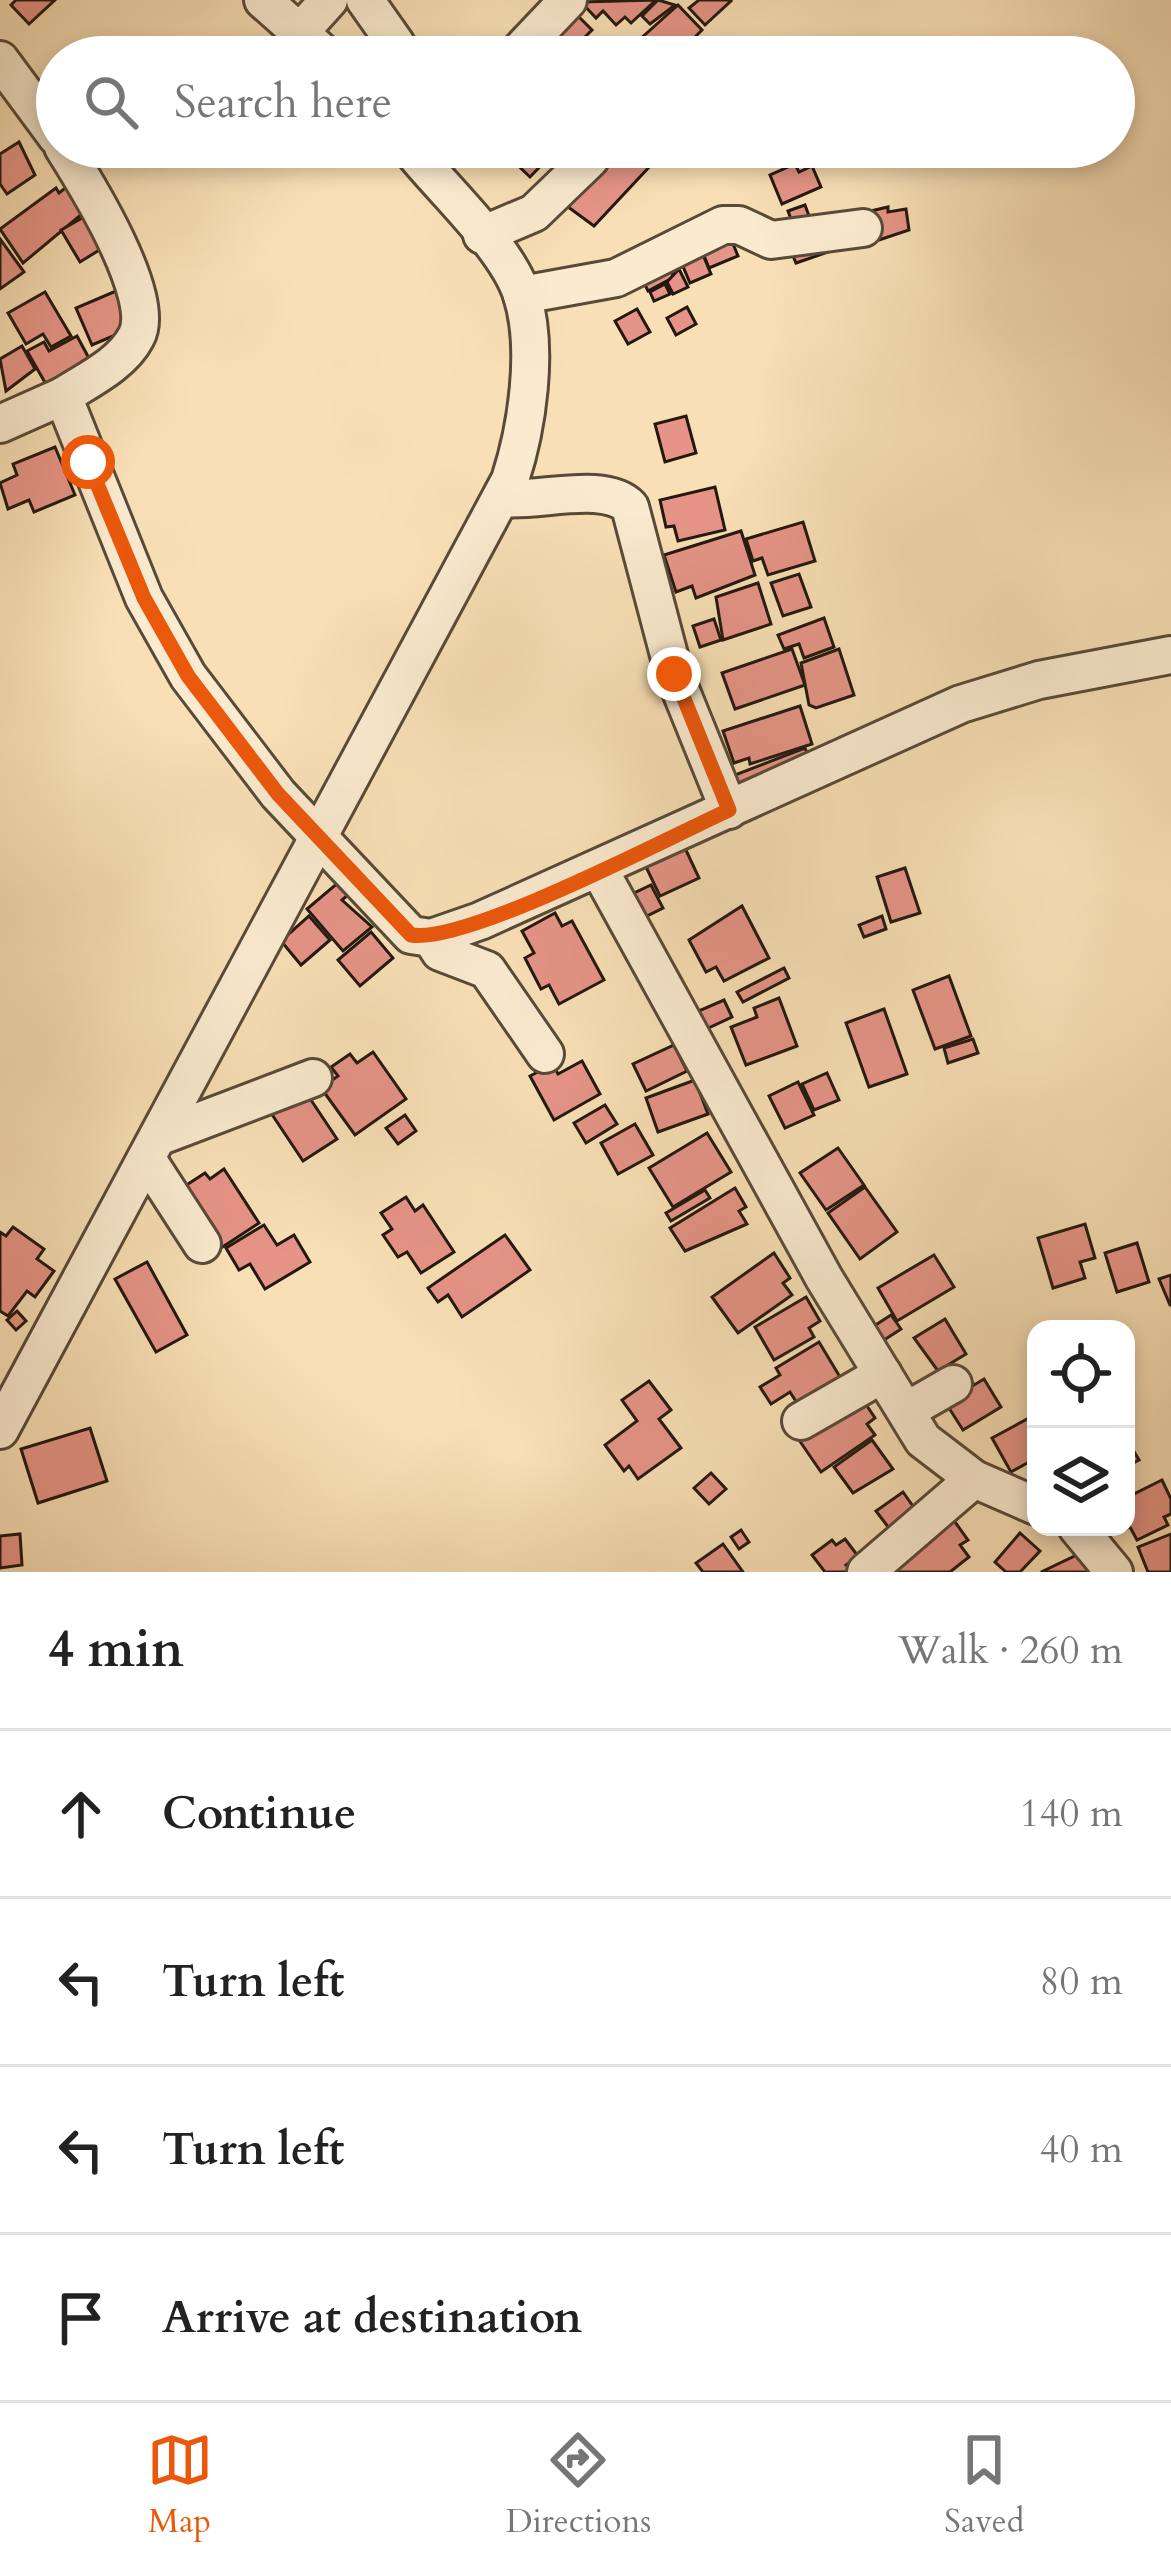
<!DOCTYPE html>
<meta charset="utf-8">
<style>
:root{--surface:#fff;--page:#f2f2f2;--text:#222;--muted:#767676;--line:#e0e0e0;--accent:#ea580c}
body{margin:0;font-family:Cardo,serif;background:var(--page);color:var(--text)}
.controls{position:absolute;right:36px;bottom:36px;display:grid;overflow:hidden;border-radius:24px;box-shadow:0 6px 18px #0003}
.controls button{width:108px;height:108px;display:grid;place-items:center;padding:0;border:0;border-bottom:3px solid var(--line);background:var(--surface);color:var(--text);font:60px sans-serif}
.stop{position:absolute;width:36px;height:36px;margin:-27px;border:9px solid #ea580c;border-radius:50%;background:#fff}
.stop.end{background:#ea580c;border-color:#fff;box-shadow:0 3px 12px #0008}
.list{margin:0;padding:0;list-style:none}
h2{display:flex;justify-content:space-between;align-items:center;height:156px;margin:0;padding:0 48px;font-size:51px}
h2 small{font-size:39px;font-weight:400;color:var(--muted)}
.list li{display:grid;grid-template-columns:78px 1fr auto;gap:36px;align-items:center;box-sizing:border-box;height:168px;padding:0 48px;border-top:3px solid var(--line)}
.list b{display:block;font-size:45px;white-space:nowrap}
.list em{font-size:39px;font-style:normal;color:var(--muted)}
.icon{flex:none;width:66px;height:66px;fill:none;stroke:currentColor;stroke-width:2;stroke-linecap:round;stroke-linejoin:round}
.map{position:relative;flex:none;width:1171px;height:1572px;overflow:hidden}
.search{position:absolute;background:var(--surface);box-shadow:0 6px 18px #0003;left:36px;right:36px;top:36px;height:132px;display:flex;align-items:center;gap:30px;box-sizing:border-box;padding:0 42px;border-radius:66px;color:var(--muted);font-size:45px}
.sheet{height:828px;background:var(--surface)}
nav{display:flex;justify-content:space-around;align-items:center;box-sizing:border-box;height:168px;border-top:3px solid var(--line);background:var(--surface);font-size:33px;color:var(--muted)}
nav a{display:grid;justify-items:center;gap:6px}
nav .on{color:var(--accent)}
.map>svg:first-child{display:block}
</style>
<div class="map">
<svg width="1171" height="1572" viewBox="0 0 1171 1572">
<rect width="100%" height="100%" fill="#f8dfb5"/>
<filter id="stains"><feTurbulence type="fractalNoise" baseFrequency=".00167" numOctaves="4"/><feColorMatrix values="0 0 0 0 .2 0 0 0 0 .09 0 0 0 0 .02 0 0 0 .5 -.17"/></filter>
<radialGradient id="worn" r=".72"><stop offset=".6" stop-color="#630" stop-opacity="0"/><stop offset="1" stop-color="#630" stop-opacity=".3"/></radialGradient>
<g fill="#e69487" stroke="#23180e" stroke-width="3">
<path d="M16 0H55L29 24 11 5Z"/>
<path d="M656 0 631 23 625 17 616 25 603 11 596 18 581 2Z"/>
<path d="M658 0 675 5 650 24 642 16Z"/>
<path d="M699 0H730L731 1 705 25 689 8Z"/>
<path d="M678 5 702 30 675 57H635L628 50Z"/>
<path d="M571 9 592 30 583 39 591 47 582 57H524Z"/>
<path d="M430 40 444 54 456 42 470 56 413 57Z"/>
<path d="M19 142 35 175 7 194 0 184V154Z"/>
<path d="M511 147H551L555 151 530 177 505 153Z"/>
<path d="M608 147H636L652 164 594 226 560 201 608 155Z"/>
<path d="M795 164 799 172 812 166 821 187 782 204 770 175Z"/>
<path d="M69 185 88 209 23 263 0 229 56 188 59 193Z"/>
<path d="M805 205 809 216 792 222 788 211Z"/>
<path d="M888 207V212L906 209 909 230 876 241 871 211Z"/>
<path d="M91 213 109 244 80 262 61 230Z"/>
<path d="M727 229 738 256 709 268 698 241Z"/>
<path d="M0 239 24 272 0 289Z"/>
<path d="M824 239 828 252 796 263 791 251Z"/>
<path d="M703 255 711 274 690 283 682 264Z"/>
<path d="M664 258 674 277 648 291 638 271Z"/>
<path d="M679 269 688 287 673 294 667 282Z"/>
<path d="M665 284 670 294 654 301 650 292Z"/>
<path d="M116 291 132 328 92 345 76 308Z"/>
<path d="M45 292 71 336 51 347 43 334 26 344 8 313Z"/>
<path d="M687 307 696 324 676 335 667 318Z"/>
<path d="M637 309 650 332 628 344 615 321Z"/>
<path d="M77 336 91 362 47 386 27 351 44 342 49 351Z"/>
<path d="M22 346 35 369 6 391 0 359Z"/>
<path d="M686 416 696 453 665 462 655 424Z"/>
<path d="M55 447 75 495 34 512 29 500 8 509 0 483 17 475 13 464Z"/>
<path d="M715 487 725 530 678 541 674 526 666 527 660 500Z"/>
<path d="M803 522 815 561 768 575 762 558 753 561 746 539Z"/>
<path d="M741 531 755 575 696 598 692 586 676 592 664 555Z"/>
<path d="M799 574 811 607 783 616 771 583Z"/>
<path d="M758 583 771 624 723 640 716 597Z"/>
<path d="M824 618 834 647 804 658 799 644 784 649 778 635Z"/>
<path d="M714 619 721 640 700 647 693 626Z"/>
<path d="M792 649 805 685 735 709 722 673Z"/>
<path d="M839 649 854 695 816 708 809 705 801 663Z"/>
<path d="M800 706 812 744 750 764 749 758 734 763 723 731Z"/>
<path d="M805 748 812 764 734 794 727 778Z"/>
<path d="M685 848 699 878 660 896 646 867Z"/>
<path d="M905 868 920 913 891 922 877 877Z"/>
<path d="M340 881 350 893 342 900 372 927 343 951 307 909Z"/>
<path d="M651 885 663 908 643 918 632 894Z"/>
<path d="M742 906 769 958 724 981 716 967 706 972 689 940Z"/>
<path d="M555 913 562 926 572 921 604 980 559 1004 549 985 541 989 525 958 534 953 522 931Z"/>
<path d="M309 916 330 940 301 965 281 941Z"/>
<path d="M882 916 886 929 864 937 859 925Z"/>
<path d="M371 932 393 958 360 986 338 960Z"/>
<path d="M784 968 789 978 743 1002 737 992Z"/>
<path d="M949 976 971 1036 935 1049 913 990Z"/>
<path d="M779 998 797 1046 746 1065 731 1027 757 1017 754 1008Z"/>
<path d="M724 1000 732 1017 702 1031 694 1013Z"/>
<path d="M884 1009 907 1074 869 1087 846 1023Z"/>
<path d="M973 1039 978 1053 948 1063 944 1048Z"/>
<path d="M674 1045 687 1071 646 1091 633 1064Z"/>
<path d="M373 1052 406 1099 355 1135 321 1088 338 1076 331 1067 350 1054 357 1063Z"/>
<path d="M582 1061 600 1094 554 1120 530 1076 553 1064 558 1074Z"/>
<path d="M827 1073 839 1100 814 1110 802 1084Z"/>
<path d="M695 1080 708 1114 658 1132 646 1098Z"/>
<path d="M798 1082 814 1115 785 1128 769 1096Z"/>
<path d="M307 1094 337 1139 303 1161 269 1110Z"/>
<path d="M605 1105 617 1124 586 1143 574 1123Z"/>
<path d="M405 1115 416 1131 398 1144 386 1128Z"/>
<path d="M635 1124 653 1155 618 1174 601 1143Z"/>
<path d="M707 1133 731 1172 673 1207 649 1168Z"/>
<path d="M838 1148 864 1185 826 1210 800 1173Z"/>
<path d="M224 1169 259 1223 221 1248 185 1186 205 1173 210 1179Z"/>
<path d="M865 1187 897 1232 860 1259 828 1213Z"/>
<path d="M735 1188 746 1207 739 1211 747 1224 685 1251 670 1228Z"/>
<path d="M705 1190 710 1198 671 1221 666 1213Z"/>
<path d="M406 1197 415 1211 423 1205 454 1252 421 1273 407 1252 398 1257 383 1235 392 1229 381 1213Z"/>
<path d="M1085 1224 1095 1258 1080 1262 1085 1278 1053 1288 1038 1238Z"/>
<path d="M264 1225 277 1245 294 1235 310 1262 265 1289 250 1264 239 1270 226 1248Z"/>
<path d="M13 1227 44 1249 37 1259 54 1271 35 1297 27 1291 8 1316 0 1311V1232L6 1236Z"/>
<path d="M505 1235 530 1270 462 1317 448 1295 438 1302 428 1288Z"/>
<path d="M1137 1243 1149 1282 1117 1292 1105 1253Z"/>
<path d="M774 1253 790 1278 783 1283 792 1295 738 1333 712 1297Z"/>
<path d="M934 1255 954 1287 897 1321 878 1288Z"/>
<path d="M147 1262 187 1335 156 1352 115 1279Z"/>
<path d="M1171 1275V1305H1170L1159 1279Z"/>
<path d="M806 1297 820 1321 809 1328 814 1337 774 1360 755 1327Z"/>
<path d="M17 1311 26 1321 16 1330 7 1320Z"/>
<path d="M891 1315 901 1329 881 1342 871 1328Z"/>
<path d="M945 1319 966 1354 938 1371 914 1338Z"/>
<path d="M819 1342 840 1377 797 1403 790 1392 771 1404 760 1387 780 1375 776 1368Z"/>
<path d="M970 1379 974 1385 984 1379 1001 1407 963 1430 942 1397Z"/>
<path d="M649 1381 671 1410 659 1419 681 1448 638 1479 629 1466 624 1471 605 1445 637 1421 622 1400Z"/>
<path d="M861 1397 875 1418 867 1424 875 1435 821 1472 799 1440Z"/>
<path d="M1029 1418 1036 1430V1458L1011 1472 992 1438Z"/>
<path d="M90 1428 107 1481 38 1503 21 1449Z"/>
<path d="M1126 1438 1139 1460 1126 1467Z"/>
<path d="M872 1440 893 1469 853 1493 834 1467Z"/>
<path d="M711 1473 726 1489 709 1504 694 1488Z"/>
<path d="M1162 1480 1171 1499V1514L1164 1517 1168 1525 1137 1540 1130 1527 1120 1532 1118 1527H1126V1498Z"/>
<path d="M903 1492 922 1519 892 1532 876 1511Z"/>
<path d="M950 1515 968 1540 960 1545 969 1557 950 1572H894L887 1563Z"/>
<path d="M741 1530 749 1542 739 1549 731 1537Z"/>
<path d="M1020 1533 1040 1551 1020 1572H1006L995 1562Z"/>
<path d="M20 1534 22 1565 0 1568V1536Z"/>
<path d="M1171 1534V1572H1148L1138 1547Z"/>
<path d="M845 1539 858 1556 846 1565 852 1572H825L812 1555 832 1540 836 1545Z"/>
<path d="M723 1544 743 1572H703L696 1563Z"/>
<path d="M1081 1553 1091 1572H1041Z"/>
</g>
<g fill="none" stroke-linecap="round" stroke-linejoin="round">
<defs>
<g id="minor">
<path d="M263 0 327 57"/>
<path d="M365 0 396 44 395 57"/>
<path d="M300 32 329 0"/>
<path d="M514 57 568 0"/>
<path d="M0 60 57 137"/>
<path d="M63 147C85 182 158 298 136 337 122 364 88 380 63 396L144 598 188 676 278 794 411 935 431 938 480 921 961 704 1039 680 1171 655"/>
<path d="M482 235 534 213 590 159"/>
<path d="M522 295 616 278 723 225H739L771 240 863 228"/>
<path d="M0 424 63 396"/>
<path d="M503 498C539 502 605 481 630 507L674 674 729 810"/>
<path d="M600 871 824 1278 923 1440 974 1479 1036 1506"/>
<path d="M431 938 440 952 487 970 545 1054"/>
<path d="M158 1137 313 1078"/>
<path d="M147 1159 202 1244"/>
<path d="M906 1411 953 1384"/>
<path d="M801 1421 883 1374"/>
<path d="M0 1430 510 480C527 428 539 349 522 295 507 247 441 188 409 147"/>
<path d="M1077 1527 1114 1572"/>
<path d="M866 1572 974 1479"/>
</g>
</defs>
<use href="#minor" stroke="#584a38" stroke-width="42"/>
<path stroke="#23180e" stroke-width="4.5" stroke-dasharray="3 6" stroke-linecap="butt" d="M110 162 136 147"/>
<use href="#minor" stroke="#faeacf" stroke-width="36"/>
</g>
<g fill="none" stroke-linecap="round" stroke-linejoin="round">
<path stroke="#ea580c" stroke-width="15" d="M88 462 144 598 188 676 278 794 411 935C467 944 668 838 729 810L674 674"/>
</g>
<rect width="100%" height="100%" filter="url(#stains)"/>
<rect width="100%" height="100%" fill="url(#worn)"/>
</svg>
<div class="controls">
<button><svg class="icon" aria-label="locate" viewBox="0 0 24 24"><circle cx="12" cy="12" r="6"/><path d="M12 2v4M12 18v4M2 12h4M18 12h4"/></svg></button>
<button><svg class="icon" aria-label="layers" viewBox="0 0 24 24"><path d="M12 4l9 5-9 5-9-5zM3 14l9 5 9-5"/></svg></button>
</div>
<div class="stop" style="left:88px;top:462px"></div>
<div class="stop end" style="left:674px;top:674px"></div>
<div class="search"><svg class="icon" aria-label="search" viewBox="0 0 24 24"><circle cx="10" cy="10" r="6"/><path d="M15 15l6 6"/></svg>Search here</div>
</div>
<section class="sheet">
<h2>4 min<small>Walk · 260 m</small></h2>
<ul class="list">
<li><svg class="icon" aria-label="ahead" viewBox="0 0 24 24"><path d="M12 20V5M6 11l6-6 6 6"/></svg><div><b>Continue</b></div><em>140 m</em></li>
<li><svg class="icon" aria-label="left" viewBox="0 0 24 24"><path d="M17 20v-9H6M10 6l-5 5 5 5"/></svg><div><b>Turn left</b></div><em>80 m</em></li>
<li><svg class="icon" aria-label="left" viewBox="0 0 24 24"><path d="M17 20v-9H6M10 6l-5 5 5 5"/></svg><div><b>Turn left</b></div><em>40 m</em></li>
<li><svg class="icon" aria-label="arrive" viewBox="0 0 24 24"><path d="M6 21V4h12l-3 4 3 4H6"/></svg><div><b>Arrive at destination</b></div></li>
</ul>
</section>
<nav>
<a class="on"><svg class="icon" aria-label="map" viewBox="0 0 24 24"><path d="M3 6l6-2 6 2 6-2v14l-6 2-6-2-6 2zM9 4v14M15 6v14"/></svg>Map</a>
<a><svg class="icon" aria-label="directions" viewBox="0 0 24 24"><path d="M12 3l9 9-9 9-9-9zM9 14v-3h6M13 9l2 2-2 2"/></svg>Directions</a>
<a><svg class="icon" aria-label="saved" viewBox="0 0 24 24"><path d="M7 4h10v16l-5-4-5 4z"/></svg>Saved</a>
</nav>
